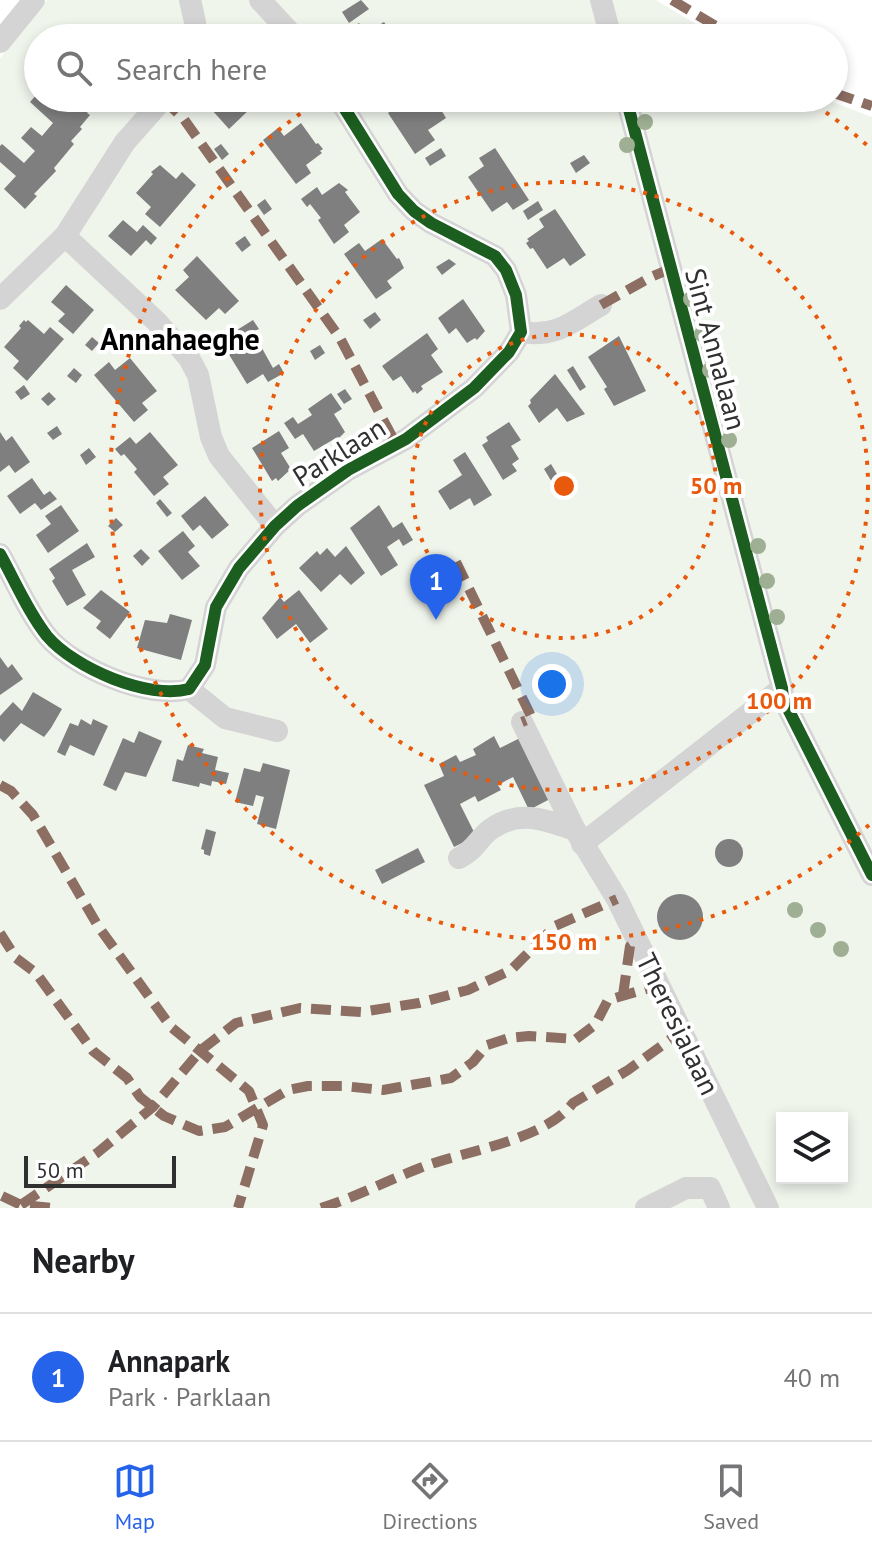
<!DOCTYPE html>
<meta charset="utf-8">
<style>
:root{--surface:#fff;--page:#f6f6f6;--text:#202124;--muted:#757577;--line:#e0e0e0;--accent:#2563eb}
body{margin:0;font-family:"PT Sans",sans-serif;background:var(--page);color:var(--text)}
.controls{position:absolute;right:24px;bottom:24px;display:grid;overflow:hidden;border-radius:0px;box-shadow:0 4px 12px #0003}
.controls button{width:72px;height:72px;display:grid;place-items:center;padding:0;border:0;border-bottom:2px solid var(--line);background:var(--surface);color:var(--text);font:40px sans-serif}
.scale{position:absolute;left:24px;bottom:20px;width:152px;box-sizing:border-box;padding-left:8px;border:4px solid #303030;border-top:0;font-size:22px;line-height:28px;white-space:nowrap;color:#303030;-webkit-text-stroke:6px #fff;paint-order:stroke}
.you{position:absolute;left:552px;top:684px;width:28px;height:28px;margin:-20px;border:6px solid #fff;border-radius:50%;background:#1a73e8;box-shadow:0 0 0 12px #1a73e833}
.badge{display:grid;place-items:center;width:52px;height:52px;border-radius:50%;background:var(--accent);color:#fff;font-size:26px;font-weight:700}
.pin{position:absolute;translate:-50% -66px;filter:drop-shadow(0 2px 4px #0008)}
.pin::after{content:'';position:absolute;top:42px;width:28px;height:24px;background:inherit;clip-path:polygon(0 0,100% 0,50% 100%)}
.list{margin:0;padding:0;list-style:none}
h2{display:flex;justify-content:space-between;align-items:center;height:104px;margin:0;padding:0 32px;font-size:34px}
h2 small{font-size:26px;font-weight:400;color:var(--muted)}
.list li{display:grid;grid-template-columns:52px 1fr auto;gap:24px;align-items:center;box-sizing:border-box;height:128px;padding:0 32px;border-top:2px solid var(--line)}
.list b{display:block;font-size:30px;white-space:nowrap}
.list p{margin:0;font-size:26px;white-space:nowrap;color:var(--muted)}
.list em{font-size:26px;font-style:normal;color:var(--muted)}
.icon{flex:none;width:44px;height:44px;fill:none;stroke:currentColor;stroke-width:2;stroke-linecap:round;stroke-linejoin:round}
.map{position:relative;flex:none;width:872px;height:1208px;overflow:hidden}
.search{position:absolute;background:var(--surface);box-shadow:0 4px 12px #0003;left:24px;right:24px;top:24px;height:88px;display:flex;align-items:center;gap:20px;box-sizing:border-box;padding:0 28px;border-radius:44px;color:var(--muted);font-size:30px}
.sheet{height:232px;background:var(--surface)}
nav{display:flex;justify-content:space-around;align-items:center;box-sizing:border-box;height:112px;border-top:2px solid var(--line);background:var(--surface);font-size:22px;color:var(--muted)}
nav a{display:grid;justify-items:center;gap:4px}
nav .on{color:var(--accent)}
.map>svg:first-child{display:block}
</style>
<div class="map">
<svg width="872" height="1208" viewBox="0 0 872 1208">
<rect width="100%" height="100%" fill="#fff"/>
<path fill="#f0f5ec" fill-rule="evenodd" d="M47 0H656L719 38H38V98H822L872 117V1208H0V58ZM782 1118H842V1178H782Z"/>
<g fill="#7f7f7f">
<path d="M361 0 369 9 349 23 342 12Z"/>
<path d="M384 22 395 38 339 36 359 23 366 33Z"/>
<path d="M38 93V98L49 99 58 107 66 98H105L100 104 97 101 87 113 90 115 80 127 82 129 71 141 74 144 54 168 56 171 34 194 37 196 25 209 4 189 16 176 0 162V146L2 144 24 163 35 151 21 138 31 127 42 136 53 123 30 102Z"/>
<path d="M206 98H244L252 107 229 129 203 100Z"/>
<path d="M434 98 446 118 428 130 435 140 415 154 388 113 409 99 416 110Z"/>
<path d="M301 123 316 144 318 143 323 149 320 151 322 153 306 165 311 173 296 184 263 140 278 128 284 136Z"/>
<path d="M221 144 229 154 222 160 214 149Z"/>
<path d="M441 148 446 156 430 166 425 158Z"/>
<path d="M495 148 529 200 513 210 507 202 492 212 468 177 484 166 479 158Z"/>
<path d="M584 155 590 163 576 173 570 163Z"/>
<path d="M160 165 176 179 182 172 196 185 160 227 145 214 151 207 136 193 153 174 151 172Z"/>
<path d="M339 183 348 190 345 192 360 212 344 225 349 232 334 244 318 220 321 218 310 204 307 207 301 199 317 187 322 195Z"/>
<path d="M265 199 272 209 264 215 257 205Z"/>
<path d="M538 201 543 210 528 220 523 211Z"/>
<path d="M555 209 586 255 570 266 564 258 547 269 533 248 530 249 526 243 529 241 527 239 544 227 539 219Z"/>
<path d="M123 220 137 232 143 225 157 238 151 245 146 240 131 256 108 236Z"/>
<path d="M245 236 251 245 242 252 235 243Z"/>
<path d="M382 239 397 259 399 258 404 268 387 281 392 288 376 299 344 254 359 243 365 251Z"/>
<path d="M197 256 239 301 225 314 219 308 206 320 175 290 189 277 183 270Z"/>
<path d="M449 259 456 264 442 275 436 267Z"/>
<path d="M66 285 94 310 73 334 58 321 65 314 51 302Z"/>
<path d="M463 299 485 331 477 340 475 338 467 343 456 328 449 334 438 318Z"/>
<path d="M375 312 381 320 370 329 363 320Z"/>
<path d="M24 320 26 322 28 320 44 334 50 327 64 339 27 381 13 368 19 361 4 347 21 328 19 326Z"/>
<path d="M253 320 259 329 252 332 263 350 273 368 279 364 284 373 268 382 263 374 247 384 225 348 242 338 237 330Z"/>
<path d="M427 333 438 349 431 355 443 372 421 386 423 389 417 394 415 391 413 393 401 376 393 381 382 366Z"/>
<path d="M619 336 646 391 614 406 604 389 607 387 588 357Z"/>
<path d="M92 337 99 343 92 351 85 345Z"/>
<path d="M320 345 325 353 315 360 310 351Z"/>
<path d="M130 358 157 391 142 403 148 410 134 422 94 375 109 362 115 370Z"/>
<path d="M573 366 586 387 580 391 567 370Z"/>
<path d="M74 368 82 375 76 383 67 376Z"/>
<path d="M555 374 585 414 567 422 557 408 539 423 528 406 531 403 530 400Z"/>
<path d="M24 385 30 394 21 400 15 392Z"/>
<path d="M345 389 352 399 344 404 337 394Z"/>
<path d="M49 392 56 399 48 406 41 399Z"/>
<path d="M331 393 342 409 334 414 345 432 337 440 336 438 314 451 303 434 295 439 284 423 293 417 298 424 312 415 308 409Z"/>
<path d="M509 422 521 440 511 446 519 459 512 464 517 471 503 480 482 445 488 441 486 437Z"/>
<path d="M57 426 62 434 53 440 47 433Z"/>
<path d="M279 431 289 448 281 453 291 469 278 481 276 478 272 481 252 448Z"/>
<path d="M0 432 6 441 12 436 30 462 15 473 9 465 0 472Z"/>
<path d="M150 432 178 465 163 477 169 484 154 496 134 472 137 469 124 454 121 456 115 449 130 437 136 444Z"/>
<path d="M89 448 96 457 86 465 80 455Z"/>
<path d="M465 452 492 495 474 506 470 498 450 510 438 491 462 475 453 460Z"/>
<path d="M551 464 560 479 553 484 544 469Z"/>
<path d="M32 478 44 495 50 491 57 499 41 510 35 503 20 514 7 496Z"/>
<path d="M205 496 229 525 212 539 200 525 193 531 181 516Z"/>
<path d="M160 499 172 513 167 517 156 503Z"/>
<path d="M61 505 79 531 48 553 36 535 51 524 45 516Z"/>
<path d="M379 505 393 528 402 522 413 540 403 546 399 539 387 547 398 565 381 576 350 528Z"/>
<path d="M116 518 123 525 115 532 108 526Z"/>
<path d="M183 531 195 546 188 552 200 566 182 580 158 551Z"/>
<path d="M87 543 95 557 72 570 86 595 67 606 52 581 55 578 49 569Z"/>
<path d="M346 546 365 573 351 585 340 574 321 592 299 568 317 551 320 555 327 548 335 557Z"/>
<path d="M141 549 150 558 142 566 133 556Z"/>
<path d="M101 590 130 612 110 639 96 628 101 621 83 608Z"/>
<path d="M299 590 328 629 310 643 296 624 277 639 262 618 280 597 284 602Z"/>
<path d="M170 614 192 620 181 660 137 648 145 620 167 623Z"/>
<path d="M0 657 8 668 12 664 23 679 0 695Z"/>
<path d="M33 692 62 709 51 728 44 737 21 723 4 742 0 738V716L13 702 22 711Z"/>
<path d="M81 719 91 725 93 719 108 726 94 756 70 745 65 756 57 752 70 723 78 726Z"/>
<path d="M139 731 162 741 146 777 125 772 116 791 103 785 123 738 134 743Z"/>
<path d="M494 736 500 748 520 738 550 799 529 810 513 777 498 785 501 790 478 802 475 796 460 804 476 836 454 847 424 785 444 776 439 764 456 755 460 762 476 755 473 749Z"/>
<path d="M188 745 204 749 202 753 218 757 215 770 229 773 226 784 212 781 211 786 200 783 199 787 172 781 177 759 183 761Z"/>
<path d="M263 763 290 770 276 829 257 824 264 797 256 795 253 806 235 802 244 768 260 772Z"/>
<path d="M206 829 216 832 210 856 204 854V850L201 849Z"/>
<circle cx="729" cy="853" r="14"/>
<path d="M418 848 425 862 382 884 375 870Z"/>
<circle cx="680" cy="917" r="23"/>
</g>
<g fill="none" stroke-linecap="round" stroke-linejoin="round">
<g stroke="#d4d4d4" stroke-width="22">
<path d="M190 0 195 22 194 38"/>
<path d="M260 0 295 38"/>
<path d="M601 0 611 38"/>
<path d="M0 42 34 0"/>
<path d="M626 98 782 688 783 699 872 875"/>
<path d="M65 236 157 322 189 358 198 375 211 437 219 456 275 526"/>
<path d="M0 299 65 236 125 142 164 98"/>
<path d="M521 332C556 338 572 322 601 305"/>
<path d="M0 554C15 581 28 612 47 636 74 668 148 700 189 689L205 665 216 607 239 568 275 526 297 506 348 470 406 439 474 388 509 352 521 332 516 295 506 270 495 256 431 223 414 211 398 194 338 98"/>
<path d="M189 689 225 718 277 731"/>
<path d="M522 722 575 830 617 899 768 1208"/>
<path d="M582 844 782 688"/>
<path d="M459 858C477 849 478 838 491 829 519 809 546 820 575 830"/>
<path d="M646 1208 686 1188H710L719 1208"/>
</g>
<g stroke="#8d6e63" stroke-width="10" stroke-dasharray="20 10" stroke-linecap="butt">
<path d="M672 0 736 38"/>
<path d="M834 93 872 106"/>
<path d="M163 99 183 118 340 338 396 444"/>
<path d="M601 305 651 277 670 269"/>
<path d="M456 562 532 718 522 722"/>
<path d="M0 785 11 791 33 815 98 926 171 1027 249 1091 263 1125 238 1208"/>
<path d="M0 933 16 958 36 973 93 1051 127 1078 140 1097 164 1116 199 1131 225 1127 288 1090 308 1086H343L383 1090 451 1078 473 1062 487 1045 509 1038 529 1036 576 1039 595 1025 608 1000 660 985"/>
<path d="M623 995 630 946 638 941"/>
<path d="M2 1196 21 1205 54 1208"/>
<path d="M21 1205 97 1153 153 1107 201 1050 236 1023 300 1008 361 1012 419 1003 468 990 511 970 555 926 617 899"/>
<path d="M321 1208C356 1197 386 1181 420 1168 463 1151 544 1141 573 1103L628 1070 682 1031"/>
</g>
<defs>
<g id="cycleway">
<path d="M626 98 782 688 783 699 872 875"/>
<path d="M0 554C15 581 28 612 47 636 74 668 148 700 189 689L205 665 216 607 239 568 275 526 297 506 348 470 406 439 474 388 509 352 521 332 516 295 506 270 495 256 431 223 414 211 398 194 338 98"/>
</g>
</defs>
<use href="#cycleway" stroke="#fff" stroke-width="17"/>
<use href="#cycleway" stroke="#1b5e20" stroke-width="12"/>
</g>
<g fill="#9eaf93">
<circle cx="645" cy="122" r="8"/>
<circle cx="627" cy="145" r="8"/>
<circle cx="691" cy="299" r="8"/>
<circle cx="702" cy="334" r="8"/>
<circle cx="710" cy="370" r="8"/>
<circle cx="729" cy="440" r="8"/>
<circle cx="758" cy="546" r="8"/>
<circle cx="767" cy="581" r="8"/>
<circle cx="777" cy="617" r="8"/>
<circle cx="795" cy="910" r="8"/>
<circle cx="818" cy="930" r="8"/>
<circle cx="841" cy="949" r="8"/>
</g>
<g fill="none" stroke="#e8590c" stroke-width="4" stroke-dasharray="4 8">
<circle cx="564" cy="486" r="152"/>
<circle cx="564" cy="486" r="304"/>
<path d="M869 825A456 456 0 1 1 322 99M481 38A456 456 0 0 1 647 38M806 99A456 456 0 0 1 869 147"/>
</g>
<g text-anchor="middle" stroke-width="8" stroke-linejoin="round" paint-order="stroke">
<g font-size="28" fill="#303030" stroke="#fff">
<text transform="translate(716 349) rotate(75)" y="10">Sint Annalaan</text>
<text transform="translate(339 452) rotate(-32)" y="10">Parklaan</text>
<text transform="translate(678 1024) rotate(64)" y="10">Theresialaan</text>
</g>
<g font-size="30" font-weight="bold" fill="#000" stroke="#fff">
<text x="180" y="350">Annahaeghe</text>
</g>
</g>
<circle cx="564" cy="486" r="12" fill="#e8590c" stroke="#fff" stroke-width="4"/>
<g font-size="24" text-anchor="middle" font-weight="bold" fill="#e8590c" stroke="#fff" stroke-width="8" stroke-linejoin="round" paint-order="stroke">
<text x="716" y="494">50 m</text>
<text x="779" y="709">100 m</text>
<text x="564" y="950">150 m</text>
</g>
</svg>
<div class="controls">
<button><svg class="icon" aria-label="layers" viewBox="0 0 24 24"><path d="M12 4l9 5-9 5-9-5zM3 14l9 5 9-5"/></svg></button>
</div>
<div class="scale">50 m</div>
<div class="you"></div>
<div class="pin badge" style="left:436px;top:620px">1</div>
<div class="search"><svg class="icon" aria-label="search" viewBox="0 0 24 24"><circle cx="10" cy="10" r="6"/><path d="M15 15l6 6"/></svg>Search here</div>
</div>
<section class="sheet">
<h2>Nearby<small></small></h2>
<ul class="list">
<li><span class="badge">1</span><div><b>Annapark</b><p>Park · Parklaan</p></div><em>40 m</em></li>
</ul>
</section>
<nav>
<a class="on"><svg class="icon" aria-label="map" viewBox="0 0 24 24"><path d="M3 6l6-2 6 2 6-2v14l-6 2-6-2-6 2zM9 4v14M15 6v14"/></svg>Map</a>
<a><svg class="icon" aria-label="directions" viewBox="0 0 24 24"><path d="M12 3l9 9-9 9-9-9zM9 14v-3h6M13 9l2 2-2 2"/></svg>Directions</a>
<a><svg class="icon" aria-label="saved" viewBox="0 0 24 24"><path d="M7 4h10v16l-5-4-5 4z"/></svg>Saved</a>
</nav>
